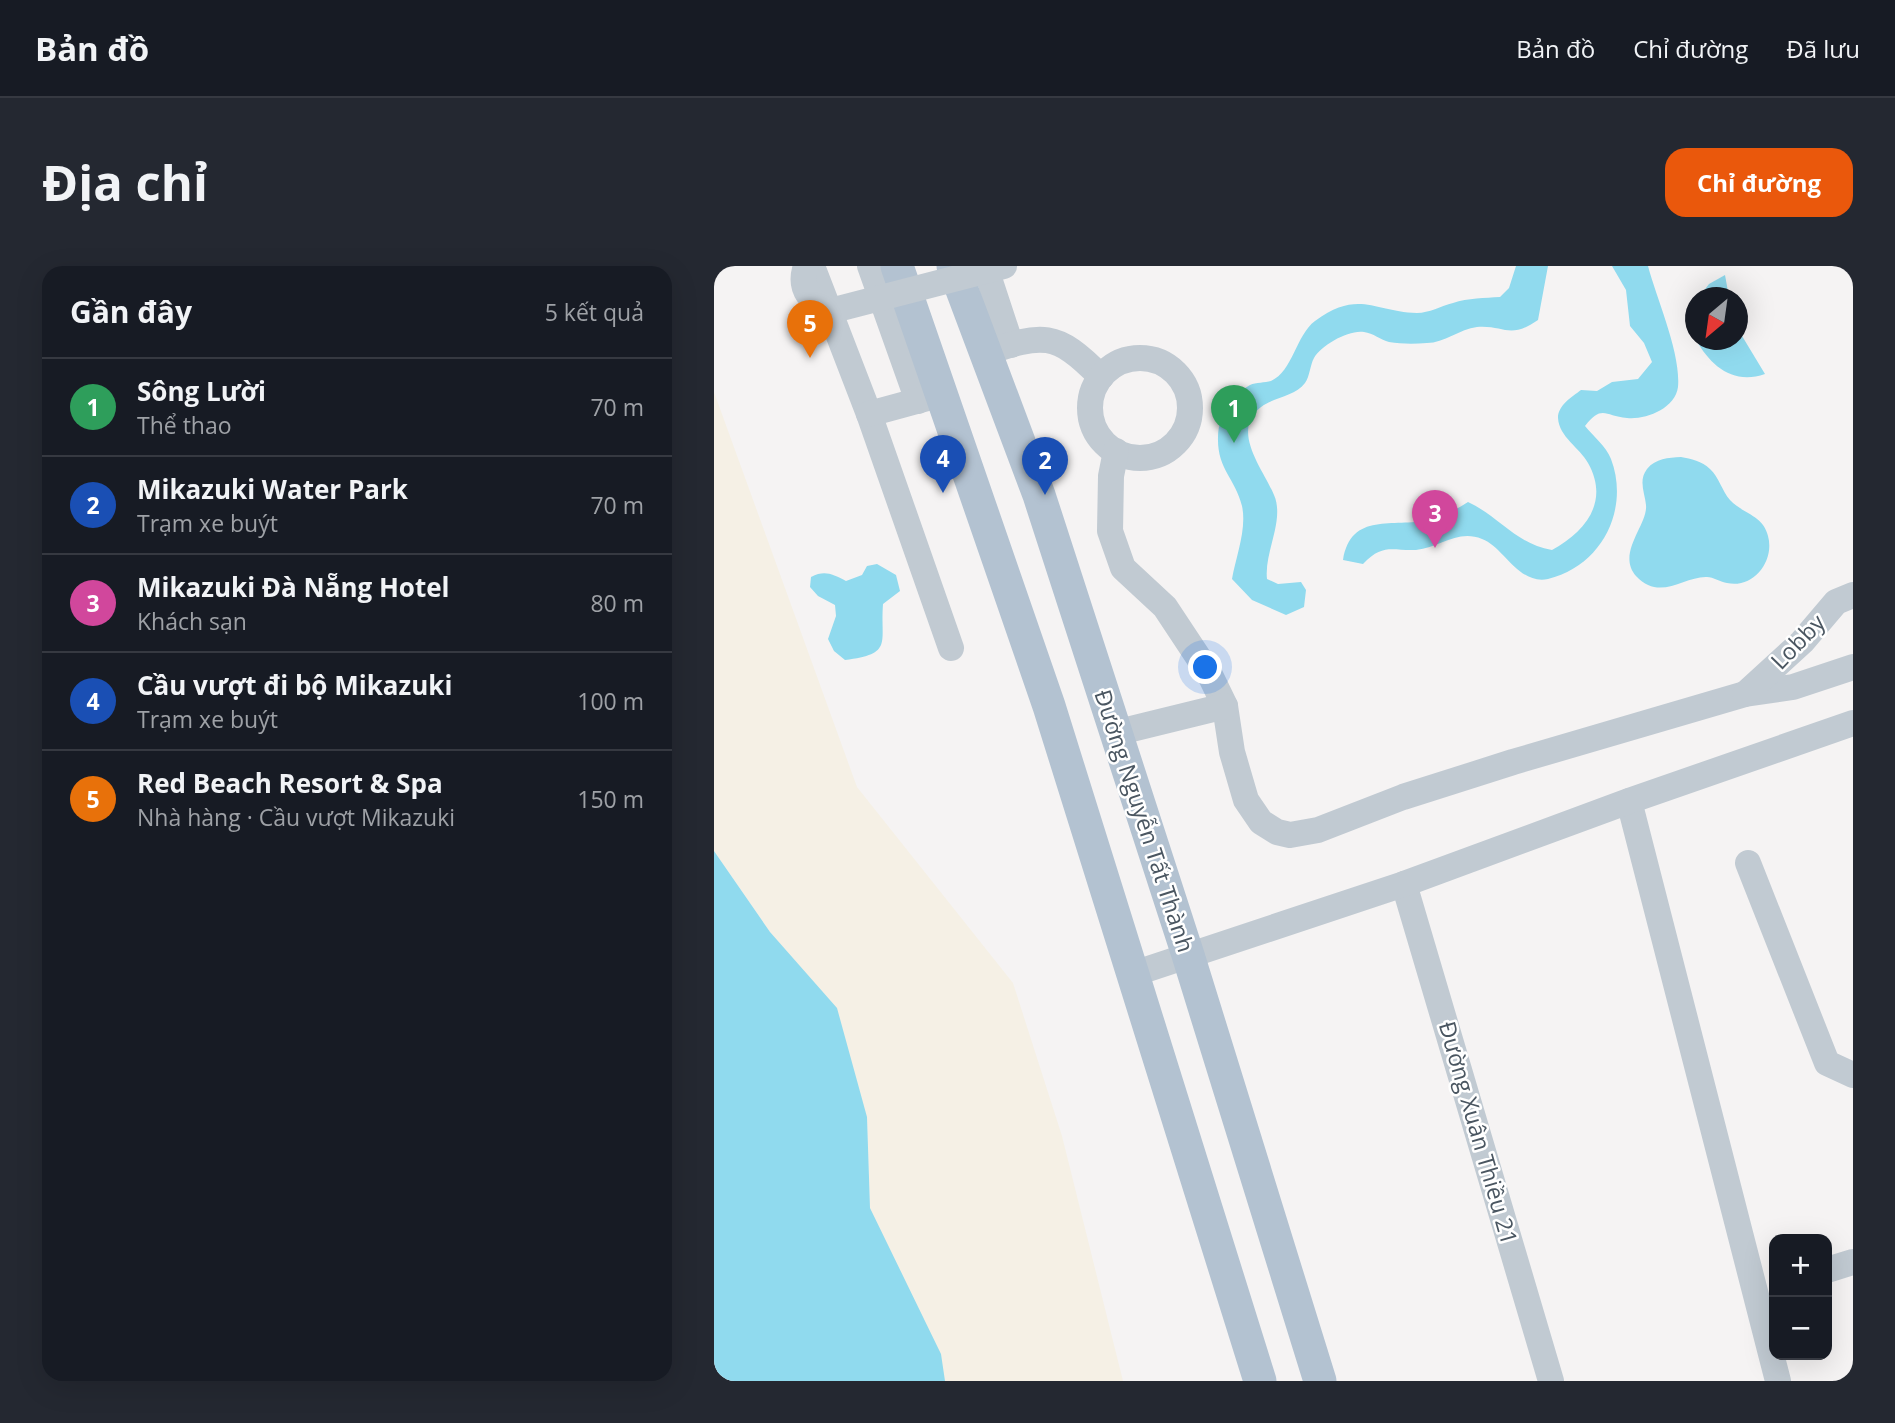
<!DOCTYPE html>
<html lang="vi">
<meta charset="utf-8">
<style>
:root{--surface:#171b24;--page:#242831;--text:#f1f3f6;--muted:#9ea1a6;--line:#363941;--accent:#ea580c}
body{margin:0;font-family:"Open Sans",sans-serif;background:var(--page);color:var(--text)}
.controls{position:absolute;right:21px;bottom:21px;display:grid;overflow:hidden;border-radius:14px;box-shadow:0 7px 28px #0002}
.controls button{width:63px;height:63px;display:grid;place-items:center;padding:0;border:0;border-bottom:2px solid var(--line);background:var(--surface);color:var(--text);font:35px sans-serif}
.compass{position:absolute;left:971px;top:21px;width:63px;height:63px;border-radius:50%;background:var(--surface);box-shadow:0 7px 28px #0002;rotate:209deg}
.you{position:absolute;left:492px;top:402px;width:24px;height:24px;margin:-18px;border:5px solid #fff;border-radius:50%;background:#1a73e8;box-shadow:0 0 0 10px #1a73e833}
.badge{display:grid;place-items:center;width:46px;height:46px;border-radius:50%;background:var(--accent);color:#fff;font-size:23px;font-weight:700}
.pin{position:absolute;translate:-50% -58px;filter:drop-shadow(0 2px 4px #0008)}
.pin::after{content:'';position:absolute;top:37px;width:24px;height:21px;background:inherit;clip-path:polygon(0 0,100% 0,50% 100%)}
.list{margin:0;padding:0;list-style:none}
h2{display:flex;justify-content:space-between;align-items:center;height:91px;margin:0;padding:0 28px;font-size:30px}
h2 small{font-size:23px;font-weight:400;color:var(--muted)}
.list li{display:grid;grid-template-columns:46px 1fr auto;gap:21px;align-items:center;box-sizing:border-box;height:98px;padding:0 28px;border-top:2px solid var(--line)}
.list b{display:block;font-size:26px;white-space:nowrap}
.list p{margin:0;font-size:23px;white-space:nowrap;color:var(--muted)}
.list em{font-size:23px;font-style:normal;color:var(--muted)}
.map{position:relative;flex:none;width:1139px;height:1115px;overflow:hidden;border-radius:21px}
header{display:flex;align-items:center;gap:42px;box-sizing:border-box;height:98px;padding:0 35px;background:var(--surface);border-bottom:2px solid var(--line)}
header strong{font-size:33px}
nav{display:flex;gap:38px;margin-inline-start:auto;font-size:24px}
.intro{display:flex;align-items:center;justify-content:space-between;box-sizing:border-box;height:168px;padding:0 42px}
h1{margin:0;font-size:49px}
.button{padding:18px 32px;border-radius:21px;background:var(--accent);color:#fff;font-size:24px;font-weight:700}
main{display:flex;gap:42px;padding:0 42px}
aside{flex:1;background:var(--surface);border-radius:21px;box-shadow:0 7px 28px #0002}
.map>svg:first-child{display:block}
</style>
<header>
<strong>Bản đồ</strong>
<nav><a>Bản đồ</a><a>Chỉ đường</a><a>Đã lưu</a></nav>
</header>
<div class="intro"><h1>Địa chỉ</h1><a class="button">Chỉ đường</a></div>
<main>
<aside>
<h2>Gần đây<small>5 kết quả</small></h2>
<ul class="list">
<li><span class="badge" style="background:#2e9e5b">1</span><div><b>Sông Lười</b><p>Thể thao</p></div><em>70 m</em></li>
<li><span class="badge" style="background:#1a4fb4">2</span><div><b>Mikazuki Water Park</b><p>Trạm xe buýt</p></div><em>70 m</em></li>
<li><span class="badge" style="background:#d1479c">3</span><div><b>Mikazuki Đà Nẵng Hotel</b><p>Khách sạn</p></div><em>80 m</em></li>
<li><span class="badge" style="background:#1a4fb4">4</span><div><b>Cầu vượt đi bộ Mikazuki</b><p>Trạm xe buýt</p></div><em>100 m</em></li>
<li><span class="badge" style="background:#e8710a">5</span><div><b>Red Beach Resort &amp; Spa</b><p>Nhà hàng · Cầu vượt Mikazuki</p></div><em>150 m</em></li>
</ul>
</aside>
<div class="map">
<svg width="1139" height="1115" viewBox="0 0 1139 1115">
<rect width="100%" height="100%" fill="#f5f3f3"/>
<path fill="#f5f0e5" d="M0 126 143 521 299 717 348 870 409 1115H201L156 942 153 851 56 666 0 585Z"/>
<g fill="#90daee">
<path d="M802 0H834L824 54C795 74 791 59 763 61 746 63 730 77 713 77 700 78 687 78 675 76 667 74 659 67 650 66 636 63 607 79 600 92 596 99 596 110 591 117 578 134 550 130 538 151 524 174 551 207 560 229 571 254 550 286 553 313L564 318 587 316 592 324 590 341 572 349 538 334 518 313C522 290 533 263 528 240 521 212 503 203 504 171 505 148 516 130 536 119 542 116 551 117 557 115 579 105 582 69 601 55 645 23 660 46 703 47 715 47 727 40 739 37 754 32 771 32 786 31L795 22Z"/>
<path d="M898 0H934C943 34 967 87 964 121 961 143 931 154 913 152 891 150 888 138 871 160 879 170 892 180 897 193 916 243 888 300 834 313 804 319 790 281 768 273 743 263 726 282 702 284 678 285 669 277 649 298L629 294C637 245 680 262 714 254 729 251 741 244 754 236 786 251 802 278 838 284 871 266 896 236 874 197 866 182 845 171 844 152 844 139 858 131 867 124L883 125 898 116 924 113 938 96 930 77 916 60 912 24Z"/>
<path d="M1011 9 1015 31H985L995 18Z"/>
<path d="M1024 60 1025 65 1051 108C1019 119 997 100 982 74H1024Z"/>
<path d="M967 191C977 193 988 195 996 203 1005 211 1008 225 1016 234 1029 248 1049 249 1054 270 1061 295 1039 323 1013 317 1007 316 999 311 993 311 970 310 946 336 922 310 902 287 934 259 932 239 931 227 924 215 933 203 942 192 954 192 967 191Z"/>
<path d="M163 298 182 309 186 325 169 338C166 377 180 388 131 394L120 385 114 373 122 350 121 339 104 330 96 321 97 311C111 304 118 308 132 315L148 309 153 300Z"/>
<path d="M0 585 56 666 123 742 153 851 156 942 227 1088 231 1115H0Z"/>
</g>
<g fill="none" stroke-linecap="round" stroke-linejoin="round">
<g stroke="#c1cad2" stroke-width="26">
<path d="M98 0 155 148 237 382"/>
<path d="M156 0 204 135"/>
<path d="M271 0 297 79"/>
<path d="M270 87C329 68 341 64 387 111"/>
<circle cx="426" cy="142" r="50"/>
<path d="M155 148 221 130"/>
<path d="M402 185 397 210 396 265 409 302 451 341 496 409 511 440 518 486 532 534 547 556 563 566 576 569 604 564 689 531 799 496 1031 428 1079 421 1139 401"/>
<path d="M1031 428 1088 376 1122 336 1139 329"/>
<path d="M401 467 511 440"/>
<path d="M915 535 1064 1115"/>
<path d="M1034 597 1113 797 1139 809"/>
<path d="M690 618 837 1115"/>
<path d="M419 708 690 618 915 535 1139 457"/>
<path d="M1113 1004 1139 996"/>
</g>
<g stroke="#b3c2d1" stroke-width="33">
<path d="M183 0 335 440 546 1115"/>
<path d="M239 0 325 229 474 689 606 1115"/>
</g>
<path stroke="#c1cad2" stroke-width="26" d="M92 0C84 23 97 39 120 44L290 0"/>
</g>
<g text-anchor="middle" stroke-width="5" stroke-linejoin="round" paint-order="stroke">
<g font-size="23" fill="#4a5661" stroke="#fff">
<text transform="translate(1084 376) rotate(-46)" y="8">Lobby</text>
<text transform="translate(430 555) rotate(72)" y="8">Đường Nguyễn Tất Thành</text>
<text transform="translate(764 867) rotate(74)" y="8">Đường Xuân Thiều 21</text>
</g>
</g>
</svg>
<div class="controls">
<button>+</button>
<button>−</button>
</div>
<svg class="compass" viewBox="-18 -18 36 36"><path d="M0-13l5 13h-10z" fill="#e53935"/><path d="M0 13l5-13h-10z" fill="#9ea1a6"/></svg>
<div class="you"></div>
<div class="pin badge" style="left:520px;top:177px;background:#2e9e5b">1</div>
<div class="pin badge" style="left:331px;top:229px;background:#1a4fb4">2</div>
<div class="pin badge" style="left:721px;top:282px;background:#d1479c">3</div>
<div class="pin badge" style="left:229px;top:227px;background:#1a4fb4">4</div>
<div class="pin badge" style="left:96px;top:92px;background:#e8710a">5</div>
</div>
</main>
